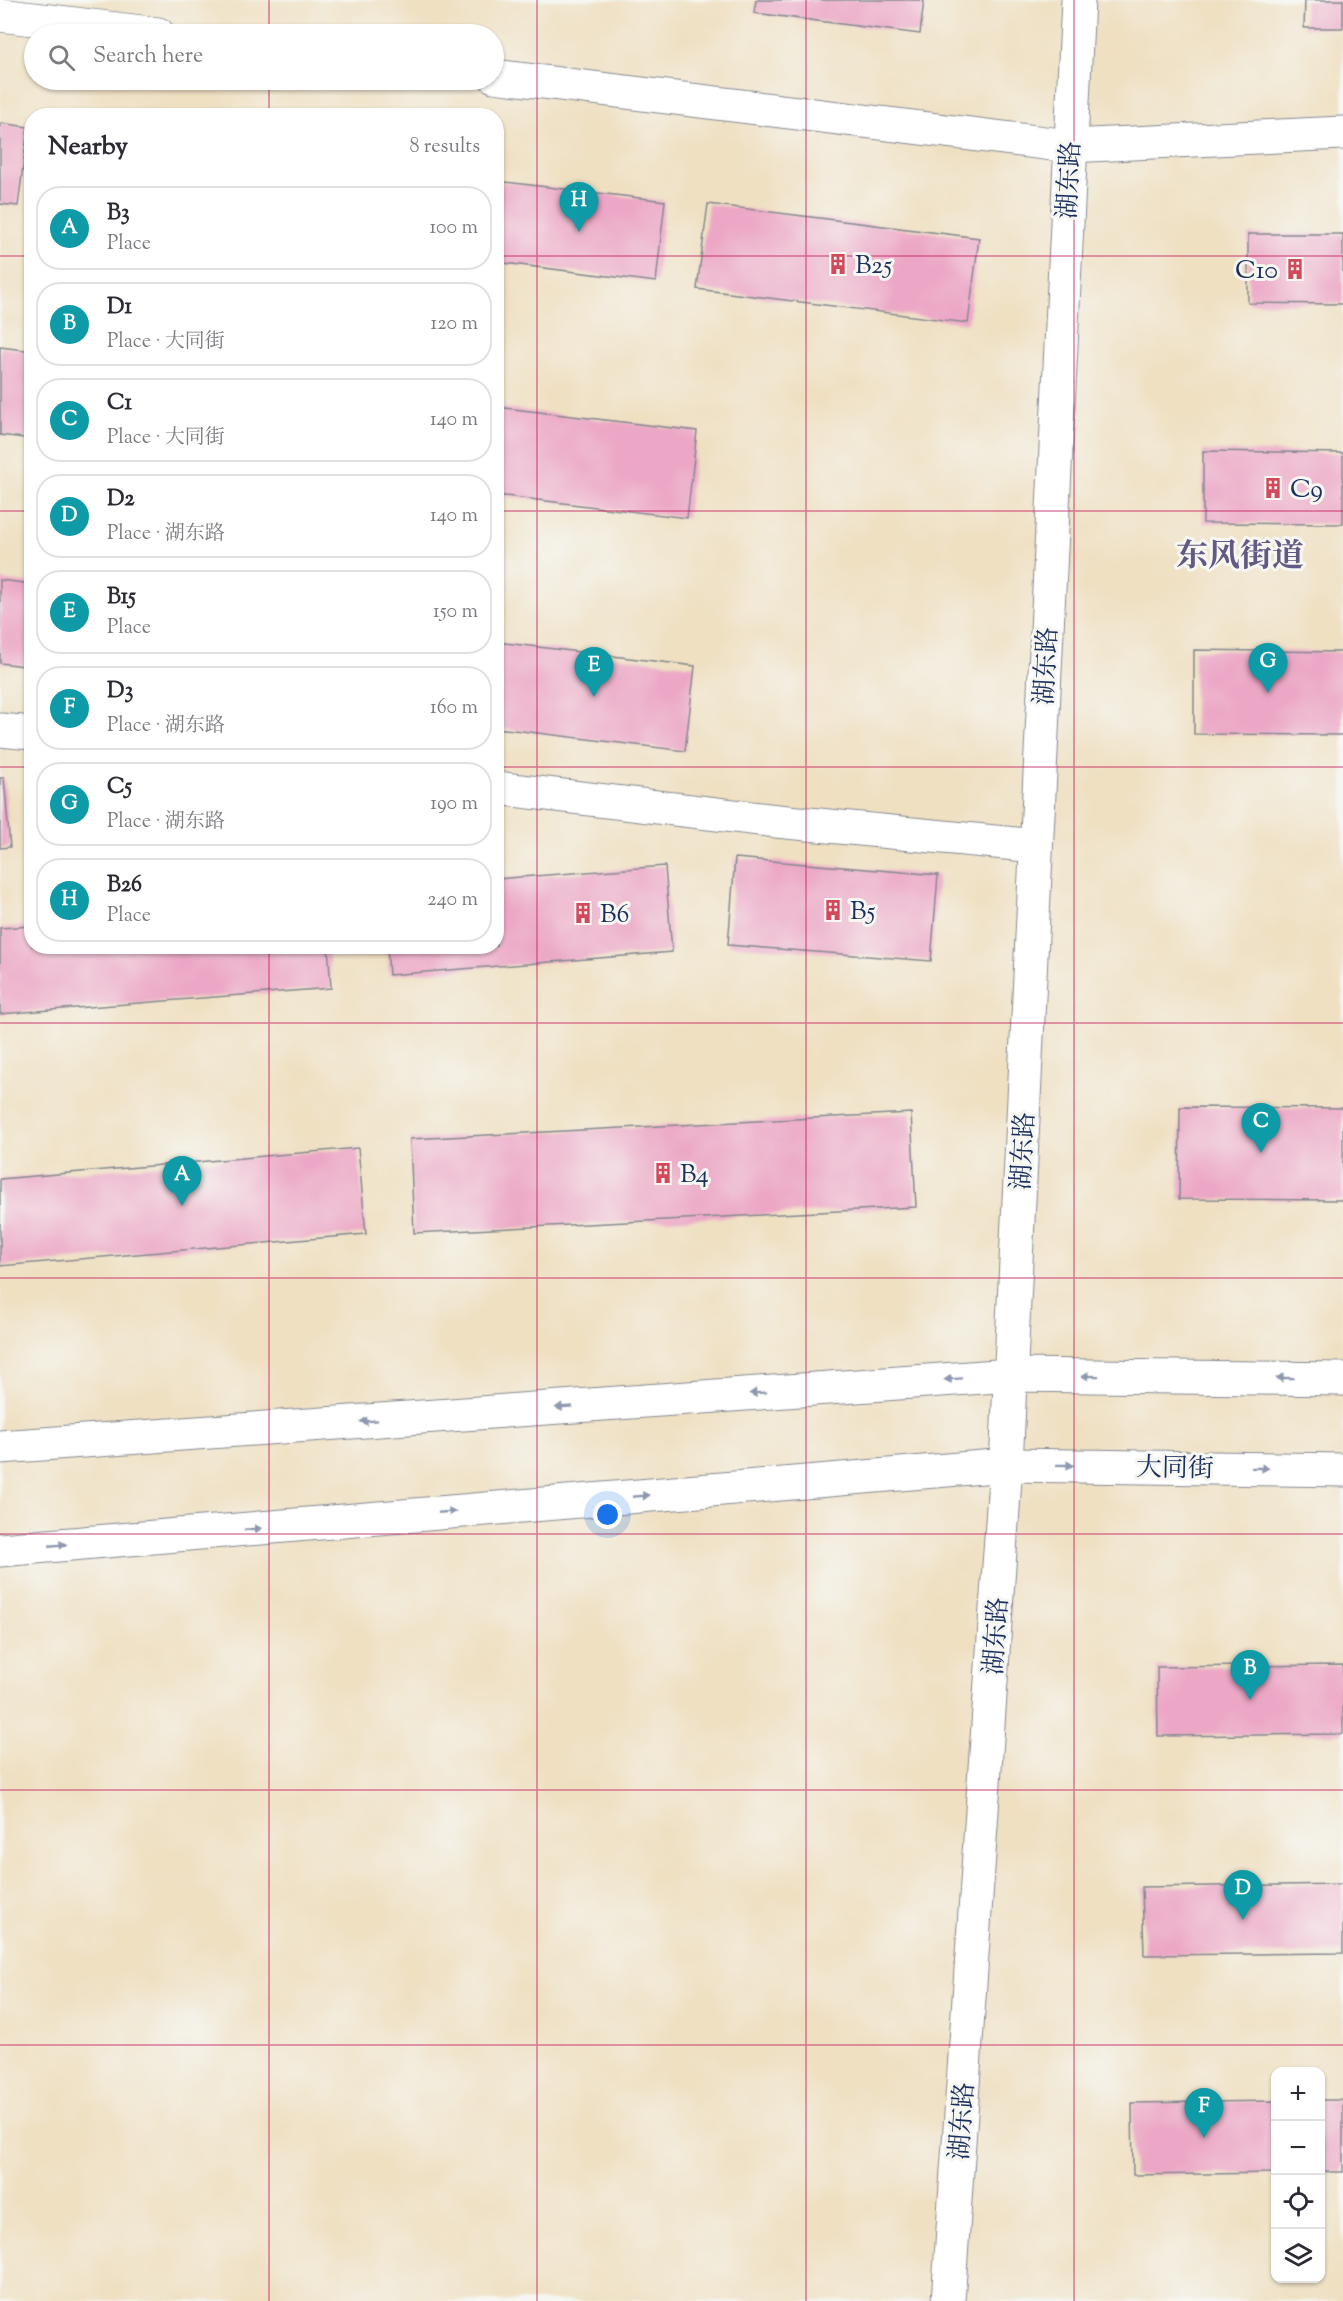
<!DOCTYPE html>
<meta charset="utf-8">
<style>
:root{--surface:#fff;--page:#f7f7f7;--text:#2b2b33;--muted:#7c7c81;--line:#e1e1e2;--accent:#1a73e8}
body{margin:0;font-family:"Sorts Mill Goudy","Noto Serif SC",serif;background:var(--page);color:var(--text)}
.controls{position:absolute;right:18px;bottom:18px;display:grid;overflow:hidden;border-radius:12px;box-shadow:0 2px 4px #0004}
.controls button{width:54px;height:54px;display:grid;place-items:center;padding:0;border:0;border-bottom:2px solid var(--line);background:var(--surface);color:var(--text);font:30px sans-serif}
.you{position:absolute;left:608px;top:1515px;width:21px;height:21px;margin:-15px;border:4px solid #fff;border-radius:50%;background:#1a73e8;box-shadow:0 0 0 9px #1a73e833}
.badge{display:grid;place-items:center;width:39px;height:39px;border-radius:50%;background:var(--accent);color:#fff;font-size:20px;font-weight:700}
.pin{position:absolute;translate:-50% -50px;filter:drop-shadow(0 2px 3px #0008)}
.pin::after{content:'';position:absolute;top:32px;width:21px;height:18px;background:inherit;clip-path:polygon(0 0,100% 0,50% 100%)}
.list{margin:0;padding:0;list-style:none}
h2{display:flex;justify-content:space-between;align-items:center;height:78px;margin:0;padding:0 24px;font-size:26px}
h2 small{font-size:20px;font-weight:400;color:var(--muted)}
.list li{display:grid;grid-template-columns:39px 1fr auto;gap:18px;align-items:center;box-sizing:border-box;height:84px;margin:0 12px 12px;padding:0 12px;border:2px solid var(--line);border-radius:24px}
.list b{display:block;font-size:22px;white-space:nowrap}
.list p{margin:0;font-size:20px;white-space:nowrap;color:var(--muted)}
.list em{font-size:20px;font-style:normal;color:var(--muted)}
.icon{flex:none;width:33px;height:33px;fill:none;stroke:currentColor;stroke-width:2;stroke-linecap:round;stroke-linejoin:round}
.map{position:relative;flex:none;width:1343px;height:2301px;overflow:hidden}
.search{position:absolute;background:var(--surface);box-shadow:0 2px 4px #0004;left:24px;top:24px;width:480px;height:66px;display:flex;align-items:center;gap:15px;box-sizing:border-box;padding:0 21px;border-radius:33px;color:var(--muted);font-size:22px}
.panel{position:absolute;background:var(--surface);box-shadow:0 2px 4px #0004;left:24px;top:108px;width:480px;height:846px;border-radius:24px}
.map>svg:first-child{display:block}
</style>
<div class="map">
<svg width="1343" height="2301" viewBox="0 0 1343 2301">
<rect width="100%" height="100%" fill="#f6f6f2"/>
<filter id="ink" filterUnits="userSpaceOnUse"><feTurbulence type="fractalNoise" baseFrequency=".0167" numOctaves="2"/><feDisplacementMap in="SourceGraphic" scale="12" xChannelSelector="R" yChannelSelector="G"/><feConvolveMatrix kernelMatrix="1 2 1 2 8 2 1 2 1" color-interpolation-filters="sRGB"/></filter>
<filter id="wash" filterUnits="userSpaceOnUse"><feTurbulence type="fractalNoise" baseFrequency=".008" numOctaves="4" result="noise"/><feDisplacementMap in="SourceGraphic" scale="24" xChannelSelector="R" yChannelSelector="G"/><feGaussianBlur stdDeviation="1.35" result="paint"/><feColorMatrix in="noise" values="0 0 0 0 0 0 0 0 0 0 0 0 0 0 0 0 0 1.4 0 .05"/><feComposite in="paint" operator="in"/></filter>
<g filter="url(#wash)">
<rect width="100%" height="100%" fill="#efe0c2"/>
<g id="blocks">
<g fill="#eca7c6">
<path d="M756 0H924L920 34 754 13Z"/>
<path d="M1305 0H1343V28H1304Z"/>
<path d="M0 123 28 127 18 206 0 204Z"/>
<path d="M496 181 665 201 656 282 496 262Z"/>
<path d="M708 204 979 238 968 323 697 289Z"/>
<path d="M1248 234H1343V304L1248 303Z"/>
<path d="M0 347 32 351V439L0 435Z"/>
<path d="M496 407 697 431 687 518 496 495Z"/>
<path d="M1203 451 1343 453V524L1203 523Z"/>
<path d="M0 580 32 584V667L0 663Z"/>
<path d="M496 642 695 666 685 751 496 728Z"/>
<path d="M1194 650 1343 652V735L1194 734Z"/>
<path d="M0 778H4L10 847 0 848Z"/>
<path d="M735 858 938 875 931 961 728 945Z"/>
<path d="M665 866 672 952 389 975 387 946H496V879Z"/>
<path d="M32 926V946H328L331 988 0 1014V928Z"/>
<path d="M1180 1107 1343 1108V1200L1179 1199Z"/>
<path d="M911 1113 916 1207 414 1233 410 1139Z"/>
<path d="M358 1148 366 1234 0 1266V1179Z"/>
<path d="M1343 1665V1734L1158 1736 1157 1667Z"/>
<path d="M1343 1884V1953L1144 1955 1142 1887Z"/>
<rect x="1320" y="2100" width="23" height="72"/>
<path d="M1276 2101V2173L1133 2175 1132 2103Z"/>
</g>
</g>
</g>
<g filter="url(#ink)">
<use href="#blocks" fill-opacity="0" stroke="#858890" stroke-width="1.5"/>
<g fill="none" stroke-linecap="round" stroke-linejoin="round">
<defs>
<g id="minor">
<path d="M0 15 158 34"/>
<path d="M494 76 1069 146 1343 133"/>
<path d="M0 730 32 733"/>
<path d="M496 788 777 821 1036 846"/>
<path d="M948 2301 1006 1465 1078 0"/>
</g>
<g id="major">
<path d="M0 1447 1011 1375 1343 1379"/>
<path d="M0 1550 1006 1465 1343 1470"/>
</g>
</defs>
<use href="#minor" stroke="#858890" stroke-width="35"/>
<use href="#major" stroke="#858890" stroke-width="35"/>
<use href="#minor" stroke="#fff" stroke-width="33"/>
<use href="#major" stroke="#fff" stroke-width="33"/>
</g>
<defs><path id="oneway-solid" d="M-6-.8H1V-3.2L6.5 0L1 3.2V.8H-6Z" transform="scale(1.5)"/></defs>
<g fill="#8d97ae">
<use href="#oneway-solid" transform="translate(1090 1376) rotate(-179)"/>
<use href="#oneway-solid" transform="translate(1285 1378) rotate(-179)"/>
<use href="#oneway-solid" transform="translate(953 1379) rotate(176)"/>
<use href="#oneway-solid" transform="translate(758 1393) rotate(176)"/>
<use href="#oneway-solid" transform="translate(564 1407) rotate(176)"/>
<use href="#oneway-solid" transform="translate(369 1421) rotate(176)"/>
<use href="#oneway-solid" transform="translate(1065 1465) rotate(1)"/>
<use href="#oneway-solid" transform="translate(1260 1468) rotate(1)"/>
<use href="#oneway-solid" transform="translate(641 1496) rotate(-5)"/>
<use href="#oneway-solid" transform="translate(447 1512) rotate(-5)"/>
<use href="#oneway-solid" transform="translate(253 1529) rotate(-5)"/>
<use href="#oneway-solid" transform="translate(58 1545) rotate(-5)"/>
</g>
</g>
<path fill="none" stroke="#c2185b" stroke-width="1.5" stroke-opacity="0.55" d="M269 0V34M537 0V2301M806 0V2301M1074 0V2301M269 80V116M0 256H32M496 256H1343M0 511H32M496 511H1343M0 767H32M496 767H1343M269 946V2301M0 1023H1343M0 1278H1343M0 1534H1343M0 1790H1343M0 2045H1343"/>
<defs>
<symbol id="building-bare" viewBox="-9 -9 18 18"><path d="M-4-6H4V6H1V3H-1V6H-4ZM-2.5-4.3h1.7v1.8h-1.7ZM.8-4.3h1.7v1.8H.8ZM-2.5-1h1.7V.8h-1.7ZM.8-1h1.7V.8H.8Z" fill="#d1495b" stroke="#f6f6f2" stroke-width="2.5" paint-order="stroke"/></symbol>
</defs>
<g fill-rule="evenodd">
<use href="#building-bare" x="823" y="249" width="30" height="30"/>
<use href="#building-bare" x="1280" y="254" width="30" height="30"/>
<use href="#building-bare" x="1258" y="473" width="30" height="30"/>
<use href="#building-bare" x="818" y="895" width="30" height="30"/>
<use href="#building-bare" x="568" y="898" width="30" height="30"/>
<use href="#building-bare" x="648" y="1158" width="30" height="30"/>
</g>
<g text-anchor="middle" stroke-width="6" stroke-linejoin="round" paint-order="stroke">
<g font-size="26" fill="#1b2f5e" stroke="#f6f6f2">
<text transform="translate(1068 180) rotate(-87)" y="9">湖东路</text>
<text transform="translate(1045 666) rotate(-87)" y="9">湖东路</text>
<text transform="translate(1022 1151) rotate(-87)" y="9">湖东路</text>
<text transform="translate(1175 1467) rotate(1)" y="9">大同街</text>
<text transform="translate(995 1636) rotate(-86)" y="9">湖东路</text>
<text transform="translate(961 2121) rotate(-86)" y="9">湖东路</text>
</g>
<g font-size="26" fill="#1b2f5e" stroke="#f6f6f2" text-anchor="start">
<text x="855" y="273">B25</text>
<text x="1278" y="278" text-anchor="end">C10</text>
<text x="1290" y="497">C9</text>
<text x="850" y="919">B5</text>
<text x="600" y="922">B6</text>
<text x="680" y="1182">B4</text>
</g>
<g font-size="32" font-weight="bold" fill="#645982" stroke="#f6f6f2">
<text x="1240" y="566">东风街道</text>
</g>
</g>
</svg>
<div class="controls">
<button>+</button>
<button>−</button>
<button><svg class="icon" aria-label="locate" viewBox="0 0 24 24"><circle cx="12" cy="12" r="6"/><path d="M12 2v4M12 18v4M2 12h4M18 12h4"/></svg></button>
<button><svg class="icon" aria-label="layers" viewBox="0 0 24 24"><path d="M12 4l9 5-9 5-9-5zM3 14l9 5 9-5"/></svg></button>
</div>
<div class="you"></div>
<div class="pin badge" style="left:182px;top:1206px;background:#0f9aa8">A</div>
<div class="pin badge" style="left:1250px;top:1700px;background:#0f9aa8">B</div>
<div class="pin badge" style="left:1261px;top:1153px;background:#0f9aa8">C</div>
<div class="pin badge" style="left:1243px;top:1920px;background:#0f9aa8">D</div>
<div class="pin badge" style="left:594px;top:697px;background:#0f9aa8">E</div>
<div class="pin badge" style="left:1204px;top:2138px;background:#0f9aa8">F</div>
<div class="pin badge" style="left:1268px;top:693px;background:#0f9aa8">G</div>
<div class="pin badge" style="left:579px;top:232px;background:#0f9aa8">H</div>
<div class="search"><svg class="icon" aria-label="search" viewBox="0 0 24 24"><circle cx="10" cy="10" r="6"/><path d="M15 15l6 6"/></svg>Search here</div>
<section class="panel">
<h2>Nearby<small>8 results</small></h2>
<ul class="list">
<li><span class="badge" style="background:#0f9aa8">A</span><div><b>B3</b><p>Place</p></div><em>100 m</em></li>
<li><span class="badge" style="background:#0f9aa8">B</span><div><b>D1</b><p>Place · 大同街</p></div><em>120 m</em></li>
<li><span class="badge" style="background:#0f9aa8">C</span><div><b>C1</b><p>Place · 大同街</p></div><em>140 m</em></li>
<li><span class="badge" style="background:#0f9aa8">D</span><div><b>D2</b><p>Place · 湖东路</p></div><em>140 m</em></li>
<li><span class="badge" style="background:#0f9aa8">E</span><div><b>B15</b><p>Place</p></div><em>150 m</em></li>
<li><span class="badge" style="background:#0f9aa8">F</span><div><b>D3</b><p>Place · 湖东路</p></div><em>160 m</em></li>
<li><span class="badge" style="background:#0f9aa8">G</span><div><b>C5</b><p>Place · 湖东路</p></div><em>190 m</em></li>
<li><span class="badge" style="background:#0f9aa8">H</span><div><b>B26</b><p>Place</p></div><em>240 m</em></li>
</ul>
</section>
</div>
